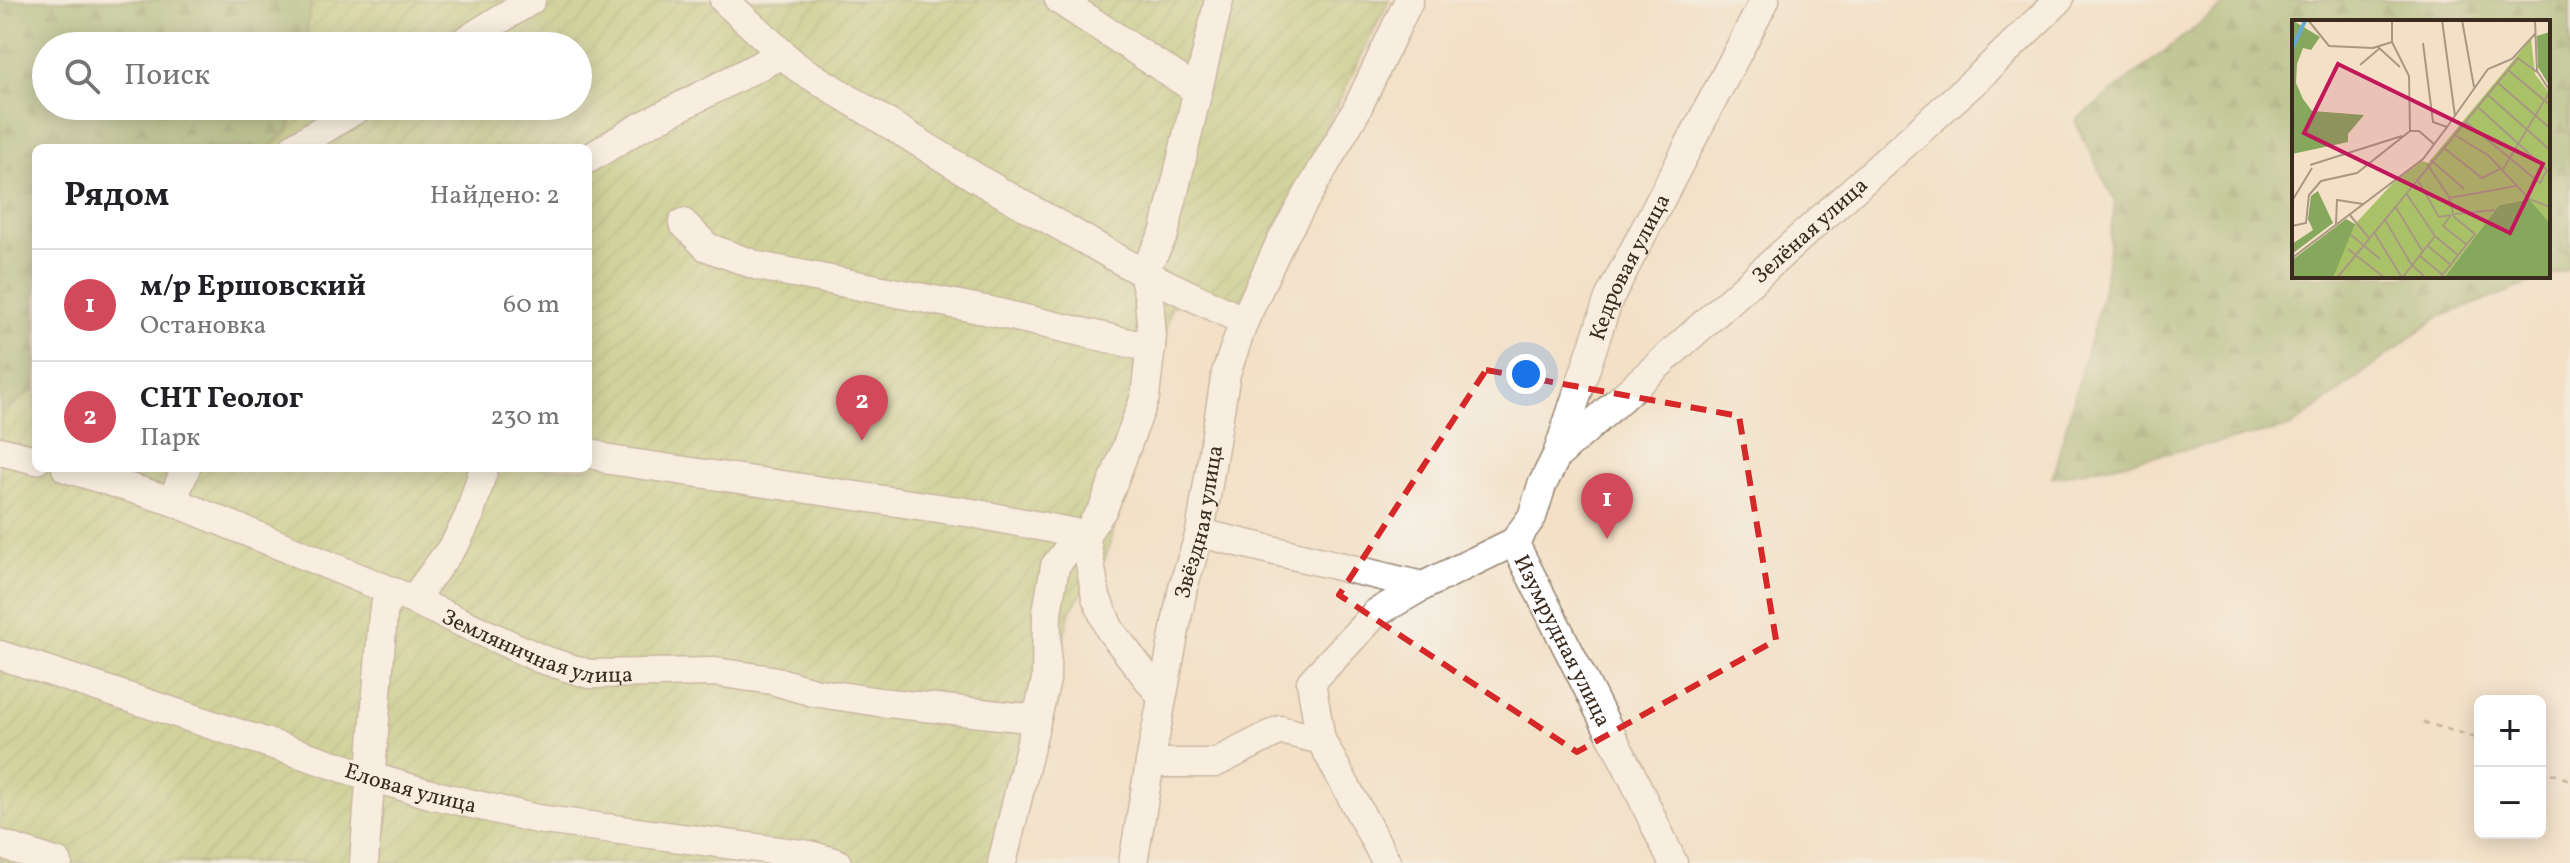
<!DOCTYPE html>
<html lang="ru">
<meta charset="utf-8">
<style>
:root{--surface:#fff;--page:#f2f2f2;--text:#202124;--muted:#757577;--line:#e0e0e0;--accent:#d1495b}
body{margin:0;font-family:Vollkorn,serif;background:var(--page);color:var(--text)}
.controls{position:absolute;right:24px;bottom:24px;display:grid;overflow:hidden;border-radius:12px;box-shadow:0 4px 20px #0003}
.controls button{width:72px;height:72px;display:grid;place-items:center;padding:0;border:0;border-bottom:2px solid var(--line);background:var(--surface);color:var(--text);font:40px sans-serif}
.you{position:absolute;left:1526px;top:374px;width:28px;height:28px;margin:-20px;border:6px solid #fff;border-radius:50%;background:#1a73e8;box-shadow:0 0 0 12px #1a73e833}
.badge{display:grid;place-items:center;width:52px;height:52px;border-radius:50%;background:var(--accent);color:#fff;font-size:26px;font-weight:700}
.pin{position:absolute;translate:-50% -66px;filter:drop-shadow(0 2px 4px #0008)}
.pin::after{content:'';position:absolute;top:42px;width:28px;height:24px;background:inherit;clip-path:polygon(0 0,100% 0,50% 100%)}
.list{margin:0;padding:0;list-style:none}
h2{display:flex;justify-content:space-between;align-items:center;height:104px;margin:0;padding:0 32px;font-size:34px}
h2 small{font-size:26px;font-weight:400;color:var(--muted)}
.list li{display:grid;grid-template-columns:52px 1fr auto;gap:24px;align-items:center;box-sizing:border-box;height:112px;padding:0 32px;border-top:2px solid var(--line)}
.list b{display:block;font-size:30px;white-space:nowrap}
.list p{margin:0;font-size:26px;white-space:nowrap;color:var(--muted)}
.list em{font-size:26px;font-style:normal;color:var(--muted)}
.icon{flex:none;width:44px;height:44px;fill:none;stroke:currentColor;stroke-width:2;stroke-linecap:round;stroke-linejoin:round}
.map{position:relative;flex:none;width:2570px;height:863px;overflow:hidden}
.search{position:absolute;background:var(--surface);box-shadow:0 4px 20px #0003;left:32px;top:32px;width:560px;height:88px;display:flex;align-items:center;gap:20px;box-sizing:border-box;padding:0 28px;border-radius:44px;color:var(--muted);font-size:30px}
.panel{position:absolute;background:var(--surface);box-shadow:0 4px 20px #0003;left:32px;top:144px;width:560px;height:328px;border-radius:12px}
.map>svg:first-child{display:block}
</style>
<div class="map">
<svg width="2570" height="863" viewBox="0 0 2570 863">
<defs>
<pattern id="forest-firs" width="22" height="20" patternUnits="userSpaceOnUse" patternTransform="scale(2)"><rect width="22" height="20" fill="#86a85c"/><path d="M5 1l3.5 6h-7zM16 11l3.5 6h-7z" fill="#6f894b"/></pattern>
<pattern id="garden-furrows" width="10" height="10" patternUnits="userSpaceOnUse" patternTransform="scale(2)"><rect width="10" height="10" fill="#a9c268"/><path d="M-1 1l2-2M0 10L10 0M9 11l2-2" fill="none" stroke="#8b9e55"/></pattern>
</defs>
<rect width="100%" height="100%" fill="#f6f6f2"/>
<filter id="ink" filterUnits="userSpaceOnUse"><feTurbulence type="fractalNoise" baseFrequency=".0125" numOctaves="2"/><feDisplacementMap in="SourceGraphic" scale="16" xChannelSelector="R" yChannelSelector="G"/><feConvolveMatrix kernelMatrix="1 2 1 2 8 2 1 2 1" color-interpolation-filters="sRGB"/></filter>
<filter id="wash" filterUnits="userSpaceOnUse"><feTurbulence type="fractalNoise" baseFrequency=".006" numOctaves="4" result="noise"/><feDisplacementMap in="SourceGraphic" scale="32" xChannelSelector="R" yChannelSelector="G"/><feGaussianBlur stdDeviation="1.8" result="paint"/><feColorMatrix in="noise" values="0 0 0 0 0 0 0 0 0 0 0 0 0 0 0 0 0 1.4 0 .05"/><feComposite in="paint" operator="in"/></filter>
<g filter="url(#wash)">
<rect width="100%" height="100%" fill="#f3e0c6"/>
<g fill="url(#forest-firs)" stroke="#60693d" stroke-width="2" fill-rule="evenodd">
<path d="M0 0H312L304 46H46V106H294L290 128 268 148H36V388L0 414Z"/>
<path d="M2230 0H2570V269L2437 318 2291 427 2052 478 2103 293 2115 202 2075 121ZM2294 22H2548V276H2294Z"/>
</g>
<path fill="url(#garden-furrows)" stroke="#727643" stroke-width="2" d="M312 0H1389L1241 299 1172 306 1106 557 1070 611 1013 863H0V414L36 388V468H588V148H268L290 128 294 106H578V46H304Z"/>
</g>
<g filter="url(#ink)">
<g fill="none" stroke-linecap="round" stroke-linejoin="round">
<defs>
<g id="minor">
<path d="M724 0 797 67 983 182 1143 273 1244 321"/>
<path d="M1059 0 1198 91"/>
<path d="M457 46 531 0"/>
<path d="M293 148 361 106"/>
<path d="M588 159 637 129 782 54"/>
<path d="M683 223 707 247 758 266 990 311 1151 348"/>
<path d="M0 451 36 460"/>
<path d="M588 452 610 460 972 513 1085 535 1096 597 1110 630 1162 697"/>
<path id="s1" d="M1559 454 1978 78 2059 0"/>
<path id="s2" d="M66 468 172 501 413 600 541 659 589 674 715 672 772 680 813 692 879 702 1036 719"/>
<path d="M172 501 186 468"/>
<path id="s3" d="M1200 533 1423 586 1514 542 1532 517 1542 485 1557 455 1609 298 1765 0"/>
<path id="s4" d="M1514 542 1632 776 1673 863"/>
<path d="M413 600 456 542 469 516 484 468"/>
<path id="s5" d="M0 655 371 777 430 794 537 819 809 855 837 863"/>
<path d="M1321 740 1311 682 1376 613 1423 586"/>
<path d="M0 844 58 863"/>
<path d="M364 863 383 614 389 591"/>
<path d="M1002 863 1046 680 1047 612 1055 566 1068 549 1085 535 1103 509 1145 397 1152 336 1149 298 1143 273 1164 234 1219 0"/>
<path d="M1133 863 1150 763"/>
<path id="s6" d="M1387 863 1321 740 1280 730 1215 763H1150L1183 587 1200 533 1226 373 1244 321 1280 243 1356 111 1409 0"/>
</g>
</defs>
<use href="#minor" stroke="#978572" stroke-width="31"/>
<g stroke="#978572" stroke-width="3" stroke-dasharray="6 6" stroke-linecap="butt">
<path d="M2423 722 2480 739"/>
<path d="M2540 769 2570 780"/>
</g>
<use href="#minor" stroke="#fff" stroke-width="28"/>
</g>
</g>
<path d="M0 0H2570V863H0ZM1486 370 1739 416 1776 640 1577 752 1339 595Z" fill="#f3e0c6" fill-opacity=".55" fill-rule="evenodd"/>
<path fill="none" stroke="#d62828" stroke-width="6" stroke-dasharray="16 10" stroke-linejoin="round" d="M1486 370 1739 416 1776 640 1577 752 1339 595Z"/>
<g text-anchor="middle" stroke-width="7" stroke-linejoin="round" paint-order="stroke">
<g font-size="22" fill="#3b2a1e" stroke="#f6f6f2">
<text dy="8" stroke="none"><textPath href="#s1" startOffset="336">Зелёная улица</textPath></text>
<text dy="8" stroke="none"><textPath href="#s3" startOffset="630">Кедровая улица</textPath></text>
<text dy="8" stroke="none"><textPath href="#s6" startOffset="566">Звёздная улица</textPath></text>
<text dy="8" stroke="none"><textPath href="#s4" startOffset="110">Изумрудная улица</textPath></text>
<text dy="8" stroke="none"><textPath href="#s2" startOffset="506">Земляничная улица</textPath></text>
<text dy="8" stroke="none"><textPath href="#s5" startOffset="432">Еловая улица</textPath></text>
</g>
</g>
<g transform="translate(2292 20)">
<rect width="258" height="258" fill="#f3e0c6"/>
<path d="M0 0 28 17 19 30 11 28 5 44 4 63 11 79 20 91 72 95 56 114V122L0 134ZM258 12V67L246 47 245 16ZM26 171 41 203 0 234V224L21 210 16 199 19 176ZM237 179 258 196V258H152L207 185ZM54 199 63 204V212L41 258H0V240Z" fill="#86a85c"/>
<path d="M239 19 243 54 258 74V204L237 179 207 185 152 258H41L63 204 101 163 130 141 136 143Z" fill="#a9c268"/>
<path fill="none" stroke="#63aad9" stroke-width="4" d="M0 29 13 1"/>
<path fill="none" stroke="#a99783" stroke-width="2" d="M16 0 37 26 81 28 100 22M100 0V22L117 56 118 111M150 0 163 96M170 0 182 67M243 0 245 51 258 71M86 27 108 47M68 45 88 28M216 50 258 85M206 63 258 108M196 75 258 130M174 102 248 163 255 150 186 87M155 107 196 49 220 39 243 14M118 111H127L142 124M163 115 197 136 237 179 258 187M152 128 190 158 208 149M139 140 172 169M135 144 157 177 162 197 183 214 148 258M18 145 110 116M210 151 258 71M125 159 147 197 159 195M114 173 143 216 166 235M157 178 224 166M0 181 20 148M103 186 131 232M57 194 77 218M163 194 203 190M159 195 151 206 175 225M93 200 119 244 134 258M44 204 45 180 71 184M0 206 14 203 17 175 29 161 65 153 118 111M82 212 110 258 143 216M59 215 88 239M136 226 159 245M56 229 93 258M128 236 151 255M0 238 131 139 155 107 141 102 131 23M45 258 226 38 245 52"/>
<path fill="#c2185b" fill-opacity="0.15" stroke="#c2185b" stroke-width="4" d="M46 44 251 144 218 213 12 113Z"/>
<rect width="258" height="258" fill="none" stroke="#3b2a1e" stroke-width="4"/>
</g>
</svg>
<div class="controls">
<button>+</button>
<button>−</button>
</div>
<div class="you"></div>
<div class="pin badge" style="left:1607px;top:539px">1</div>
<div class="pin badge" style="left:862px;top:441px">2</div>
<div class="search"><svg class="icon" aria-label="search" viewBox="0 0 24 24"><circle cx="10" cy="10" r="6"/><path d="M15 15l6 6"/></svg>Поиск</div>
<section class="panel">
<h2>Рядом<small>Найдено: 2</small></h2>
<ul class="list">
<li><span class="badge">1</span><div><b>м/р Ершовский</b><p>Остановка</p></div><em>60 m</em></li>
<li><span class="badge">2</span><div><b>СНТ Геолог</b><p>Парк</p></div><em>230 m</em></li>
</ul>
</section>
</div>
